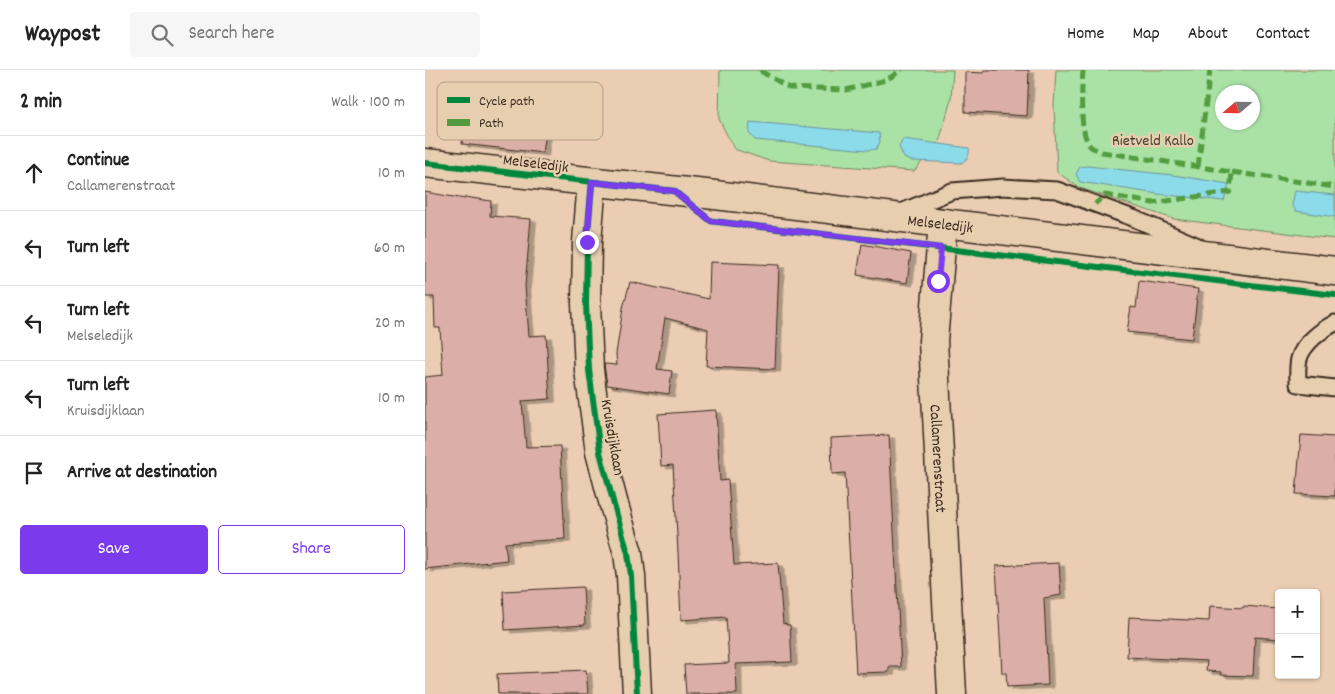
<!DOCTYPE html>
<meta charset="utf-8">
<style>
:root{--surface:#fff;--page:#f6f6f6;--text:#222;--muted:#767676;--line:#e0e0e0;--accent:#7c3aed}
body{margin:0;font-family:Dekko,sans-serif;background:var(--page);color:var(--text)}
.controls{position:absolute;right:15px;bottom:15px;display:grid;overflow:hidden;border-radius:5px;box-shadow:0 1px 4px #0004}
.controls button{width:45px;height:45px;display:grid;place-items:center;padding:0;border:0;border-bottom:1px solid var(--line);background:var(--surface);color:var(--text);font:25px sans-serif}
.compass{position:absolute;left:790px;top:15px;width:45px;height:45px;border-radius:50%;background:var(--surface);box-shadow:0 1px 4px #0004;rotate:250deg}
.stop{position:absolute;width:15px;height:15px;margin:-11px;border:4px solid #7c3aed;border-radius:50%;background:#fff}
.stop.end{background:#7c3aed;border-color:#fff;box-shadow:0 1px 5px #0008}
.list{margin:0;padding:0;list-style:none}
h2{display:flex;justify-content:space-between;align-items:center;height:65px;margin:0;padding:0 20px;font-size:21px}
h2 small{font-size:16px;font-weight:400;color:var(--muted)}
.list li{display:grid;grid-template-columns:32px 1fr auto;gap:15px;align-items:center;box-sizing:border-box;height:75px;padding:0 20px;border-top:1px solid var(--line)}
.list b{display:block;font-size:19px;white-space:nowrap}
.list p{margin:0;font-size:16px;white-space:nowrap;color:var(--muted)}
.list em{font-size:16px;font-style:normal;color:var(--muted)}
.actions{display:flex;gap:10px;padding:15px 20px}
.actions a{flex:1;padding:11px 0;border:1px solid var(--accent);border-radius:5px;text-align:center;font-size:18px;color:var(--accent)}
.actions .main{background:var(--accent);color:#fff}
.icon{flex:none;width:28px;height:28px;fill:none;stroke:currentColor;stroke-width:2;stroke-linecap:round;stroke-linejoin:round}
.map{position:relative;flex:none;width:910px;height:624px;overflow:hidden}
header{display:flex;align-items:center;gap:30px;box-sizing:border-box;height:70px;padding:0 25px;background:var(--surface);border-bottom:1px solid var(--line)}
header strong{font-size:24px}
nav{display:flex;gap:28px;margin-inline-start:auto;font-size:18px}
.search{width:350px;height:45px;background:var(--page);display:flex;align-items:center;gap:12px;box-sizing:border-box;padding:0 18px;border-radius:5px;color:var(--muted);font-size:19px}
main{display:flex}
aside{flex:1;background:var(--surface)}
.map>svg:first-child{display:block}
</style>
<header>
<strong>Waypost</strong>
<div class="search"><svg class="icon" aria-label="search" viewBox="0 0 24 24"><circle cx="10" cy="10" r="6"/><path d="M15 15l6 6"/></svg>Search here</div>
<nav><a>Home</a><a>Map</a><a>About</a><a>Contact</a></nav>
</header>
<main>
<aside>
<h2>2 min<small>Walk · 100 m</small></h2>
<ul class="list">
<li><svg class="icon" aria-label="ahead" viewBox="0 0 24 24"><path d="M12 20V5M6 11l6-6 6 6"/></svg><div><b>Continue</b><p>Callamerenstraat</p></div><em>10 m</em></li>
<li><svg class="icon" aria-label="left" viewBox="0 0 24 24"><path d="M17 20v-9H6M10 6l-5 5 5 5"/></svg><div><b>Turn left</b></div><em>60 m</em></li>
<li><svg class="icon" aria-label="left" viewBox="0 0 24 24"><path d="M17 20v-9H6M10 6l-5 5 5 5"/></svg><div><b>Turn left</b><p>Melseledijk</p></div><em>20 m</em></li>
<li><svg class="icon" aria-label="left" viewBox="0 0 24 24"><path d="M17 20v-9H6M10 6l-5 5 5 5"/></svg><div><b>Turn left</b><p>Kruisdijklaan</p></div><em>10 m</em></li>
<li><svg class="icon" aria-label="arrive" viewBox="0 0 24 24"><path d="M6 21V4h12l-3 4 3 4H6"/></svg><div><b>Arrive at destination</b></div></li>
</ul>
<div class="actions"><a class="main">Save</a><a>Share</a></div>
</aside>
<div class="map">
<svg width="910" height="624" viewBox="0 0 910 624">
<defs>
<filter id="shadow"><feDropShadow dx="5.5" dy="3" stdDeviation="0" flood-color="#0004"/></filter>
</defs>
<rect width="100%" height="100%" fill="#eacdb3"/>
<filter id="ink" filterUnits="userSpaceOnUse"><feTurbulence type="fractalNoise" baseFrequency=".02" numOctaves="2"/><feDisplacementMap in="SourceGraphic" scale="10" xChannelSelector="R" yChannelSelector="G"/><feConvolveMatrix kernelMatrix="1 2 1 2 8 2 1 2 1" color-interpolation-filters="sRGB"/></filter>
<g filter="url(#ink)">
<g fill="#aae2a6" stroke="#728662" fill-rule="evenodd">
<path d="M295 0H528L526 29 514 72 489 101 344 91 309 79 294 49Z"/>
<path d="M631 0H910V169L749 149 655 118 632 102 629 36ZM798 22H828V52H798Z"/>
</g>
<g fill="#8cdbeb" stroke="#6c9499">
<path d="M325 52 454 63 455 72 451 79 443 80 330 70 324 63Z"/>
<path d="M478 69 544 78C545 85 543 89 536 93L486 91 479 88 474 77Z"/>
<path d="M662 96 748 105 804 114 799 131 733 124 655 112 651 104 655 97Z"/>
<path d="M870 121 910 125V147L871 141 867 135Z"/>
</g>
<g fill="#dbafa8" stroke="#3b2a1e" filter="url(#shadow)">
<path d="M559 0H604L602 46 540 42V2L558 3Z"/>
<path d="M41 40 123 49 118 83 37 74Z"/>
<path d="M0 122 40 129V127L66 131 65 146 106 149 100 216 104 266 121 265 125 329 97 331 101 377 135 376 140 469 80 473 82 490 0 499V307L18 305 15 258H10L9 227H0Z"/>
<path d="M437 174 486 183 482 213 432 205Z"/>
<path d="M285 192 354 195 350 299 281 296 283 259 240 248 232 299 247 301 244 324 182 315 179 294 192 295 191 284 195 258 198 238 205 212 284 229Z"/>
<path d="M714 211 773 219 767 269 702 262 706 237 711 238Z"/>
<path d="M291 340 295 411 303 410 309 495 353 493 358 554 361 553V555H365L367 592 311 594 312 624H261L259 595 304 593 301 547 256 550 253 482 248 395 236 396 233 344Z"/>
<path d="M464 365 476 597H464V602L431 603 420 403 407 404 406 368Z"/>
<path d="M876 365 910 367V426L871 424Z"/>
<path d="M634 493 636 525 619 528 623 615 582 617 581 603H577L571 496Z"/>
<path d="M158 517 160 555 80 560 78 521Z"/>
<path d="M785 536 818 538 819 536 854 539V569L830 567 828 606 796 605V602L781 601 782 591 702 587 704 547 784 551Z"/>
<path d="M161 600 163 624H73L72 604Z"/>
</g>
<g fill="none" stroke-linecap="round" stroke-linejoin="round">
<defs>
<g id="service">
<path d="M474 143 527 121 578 117 632 120 708 148 773 176"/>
<path d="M910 253C896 260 878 274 874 289 872 297 873 306 873 314L910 318"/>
</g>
<g id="minor">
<path d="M167 112 162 172 161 234 164 300 175 382 189 435 203 483 206 506 212 624"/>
<path id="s1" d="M518 153 508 271 527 624"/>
</g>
<g id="secondary">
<path id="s2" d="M0 93 290 125 910 201"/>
</g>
</defs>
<use href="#service" stroke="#3b2a1e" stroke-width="19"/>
<use href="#minor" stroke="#3b2a1e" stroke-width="31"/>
<use href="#secondary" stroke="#3b2a1e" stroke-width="31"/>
<use href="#service" stroke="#e6ceaf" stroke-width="15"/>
<use href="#minor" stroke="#e6ceaf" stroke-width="28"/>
<use href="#secondary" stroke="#e6ceaf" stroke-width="28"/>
<g stroke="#529c3f" stroke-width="5" stroke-dasharray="10 5" stroke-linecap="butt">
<path d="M336 0 337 2 365 18 421 20 461 10 477 0"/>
<path d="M658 0C657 17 653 64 666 77 669 79 674 80 677 82L807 102 805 122 728 133 680 125 670 134"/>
<path d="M773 97 785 0"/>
<path d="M807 102 910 117"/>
</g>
<defs>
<g id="cycleway">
<path d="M0 93 249 121 286 151 910 225"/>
<path d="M167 112 162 172 161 234 164 300 175 382 189 435 203 483 206 506 212 624"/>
</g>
</defs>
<use href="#cycleway" stroke="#e6ceaf" stroke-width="9"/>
<use href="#cycleway" stroke="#00873e" stroke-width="6"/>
</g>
</g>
<g fill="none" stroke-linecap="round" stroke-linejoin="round" filter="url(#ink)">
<path stroke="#7c3aed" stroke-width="6" d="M162 172 167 112 249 121 286 151 516 178 513 211"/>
</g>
<g text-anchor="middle" stroke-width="5" stroke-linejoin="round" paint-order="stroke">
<g font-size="16" fill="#463c2c" stroke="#e6ceaf">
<text x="728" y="75">Rietveld Kallo</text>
</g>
<g font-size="16" fill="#3b2a1e" stroke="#e6ceaf">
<text transform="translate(111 92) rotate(7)" y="6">Melseledijk</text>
<text dy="6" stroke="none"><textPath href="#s2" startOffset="519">Melseledijk</textPath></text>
<text transform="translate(189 367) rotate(80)" y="6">Kruisdijklaan</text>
<text dy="6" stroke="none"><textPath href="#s1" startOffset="236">Callamerenstraat</textPath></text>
</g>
</g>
<rect x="12" y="12" width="166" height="58" rx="8" fill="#e6ceaf" stroke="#b39d84" stroke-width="1"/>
<rect x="22" y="27" width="23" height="6" fill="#00873e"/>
<rect x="22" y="49" width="23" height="7" fill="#529c3f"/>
<g font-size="14" fill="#3b2a1e">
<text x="54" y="35">Cycle path</text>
<text x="54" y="57">Path</text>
</g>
</svg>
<div class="controls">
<button>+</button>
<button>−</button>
</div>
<svg class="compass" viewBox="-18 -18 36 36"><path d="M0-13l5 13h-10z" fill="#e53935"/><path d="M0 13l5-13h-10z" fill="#767676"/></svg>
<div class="stop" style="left:513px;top:211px"></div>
<div class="stop end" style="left:162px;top:172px"></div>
</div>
</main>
